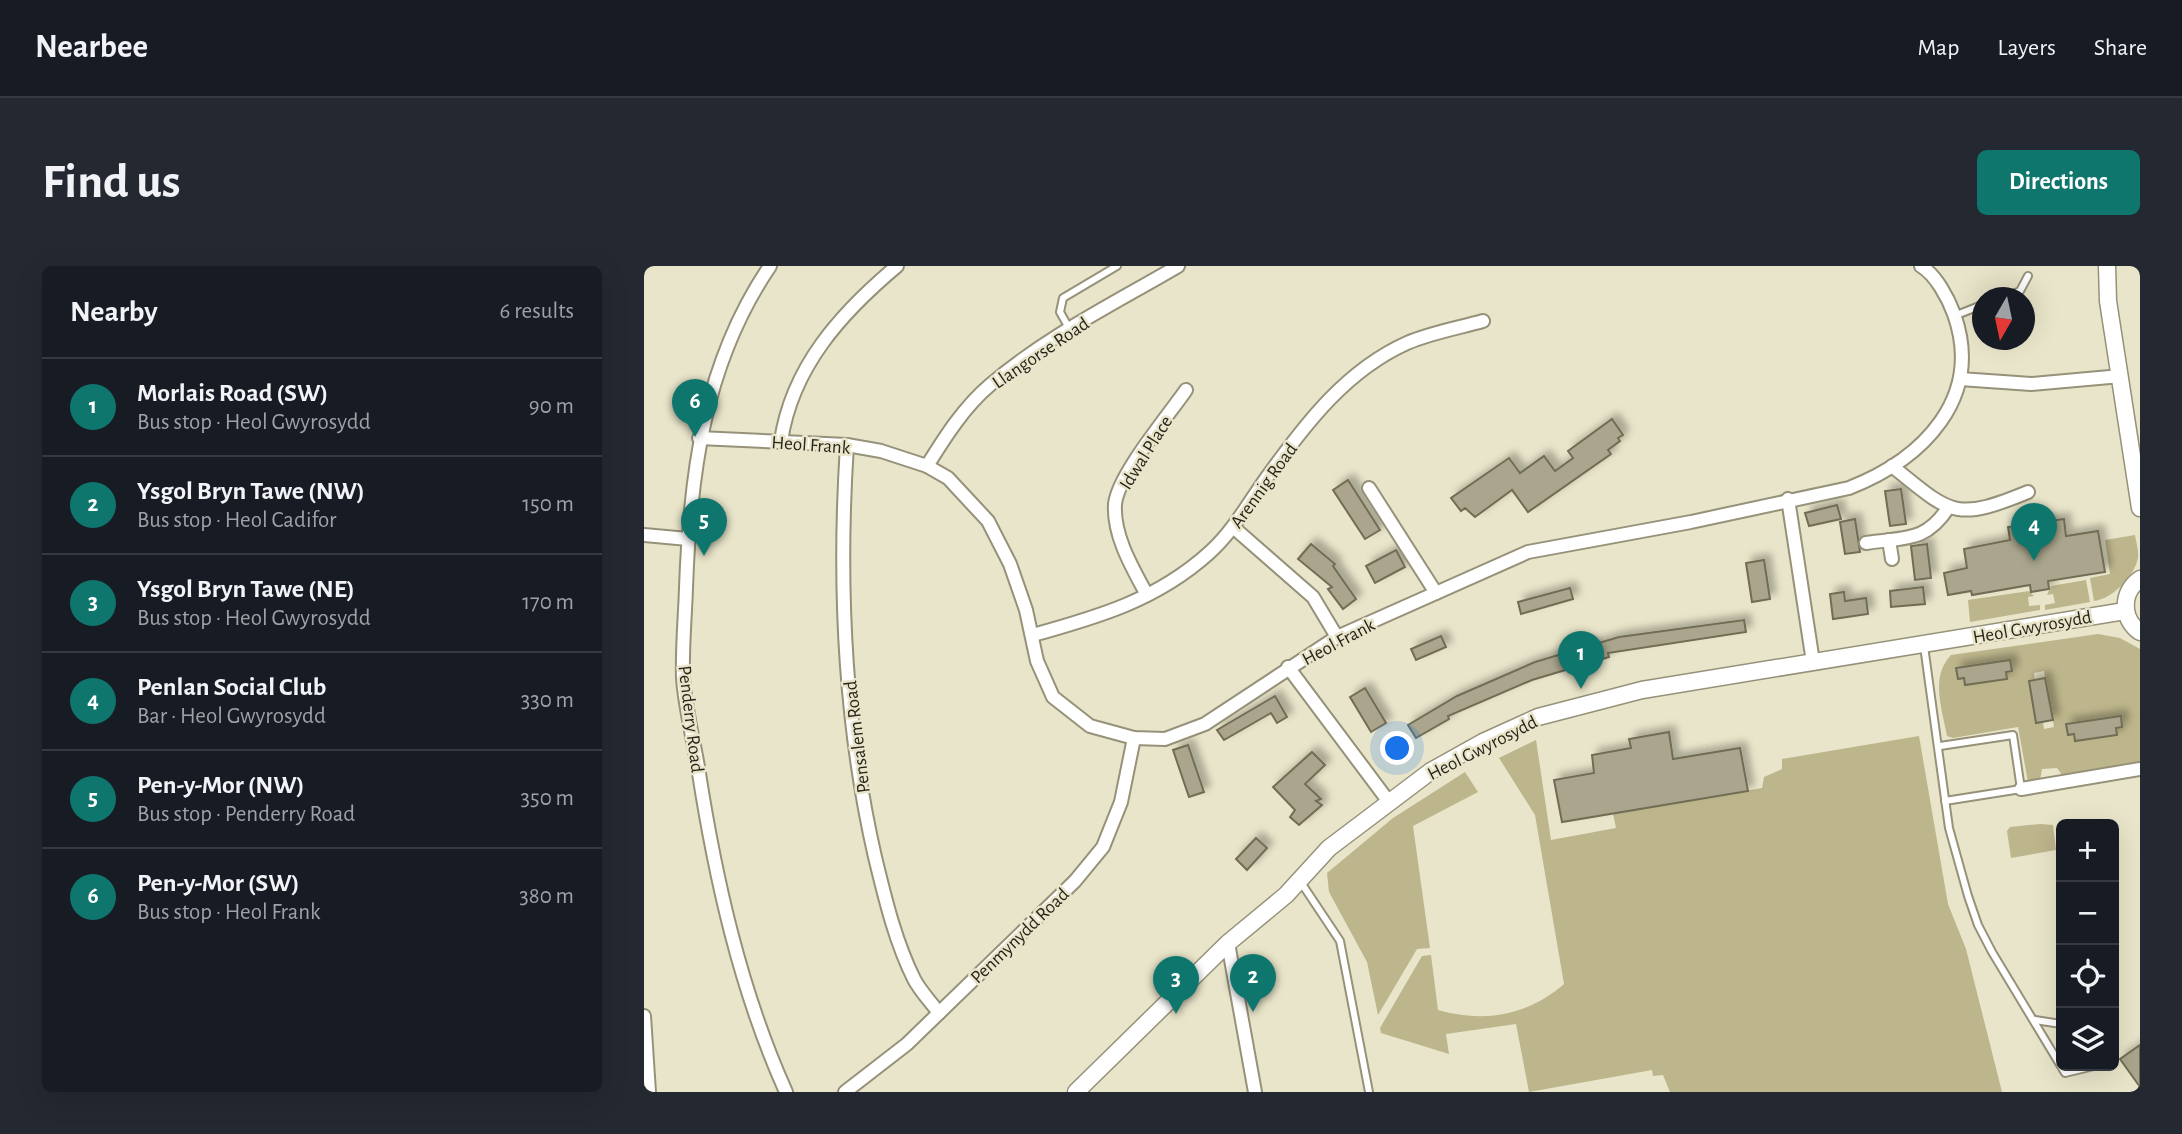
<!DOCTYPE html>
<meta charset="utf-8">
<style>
:root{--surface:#171b24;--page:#242831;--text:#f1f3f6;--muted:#9ea1a6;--line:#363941;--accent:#0f766e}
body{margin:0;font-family:"Alegreya Sans",sans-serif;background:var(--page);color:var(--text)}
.controls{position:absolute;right:21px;bottom:21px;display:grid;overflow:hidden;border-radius:10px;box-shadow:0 7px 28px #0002}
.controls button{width:63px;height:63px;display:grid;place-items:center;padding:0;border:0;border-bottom:2px solid var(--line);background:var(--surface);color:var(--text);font:35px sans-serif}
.compass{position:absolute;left:1328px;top:21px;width:63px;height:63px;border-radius:50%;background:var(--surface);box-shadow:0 7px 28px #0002;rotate:189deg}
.you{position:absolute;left:754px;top:483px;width:24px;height:24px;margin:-18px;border:5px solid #fff;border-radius:50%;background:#1a73e8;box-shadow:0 0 0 10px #1a73e833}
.badge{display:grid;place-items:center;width:46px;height:46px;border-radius:50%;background:var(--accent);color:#fff;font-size:23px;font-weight:700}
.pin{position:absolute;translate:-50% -58px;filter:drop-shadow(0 2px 4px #0008)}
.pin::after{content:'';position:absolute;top:37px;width:24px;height:21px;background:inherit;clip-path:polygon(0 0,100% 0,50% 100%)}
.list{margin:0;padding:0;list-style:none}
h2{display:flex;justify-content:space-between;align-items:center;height:91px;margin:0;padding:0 28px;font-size:30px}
h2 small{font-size:23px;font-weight:400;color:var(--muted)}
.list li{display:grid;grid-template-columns:46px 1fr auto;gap:21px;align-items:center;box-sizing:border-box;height:98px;padding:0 28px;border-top:2px solid var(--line)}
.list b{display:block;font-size:26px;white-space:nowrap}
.list p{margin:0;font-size:23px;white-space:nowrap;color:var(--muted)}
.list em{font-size:23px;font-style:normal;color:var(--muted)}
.icon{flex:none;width:38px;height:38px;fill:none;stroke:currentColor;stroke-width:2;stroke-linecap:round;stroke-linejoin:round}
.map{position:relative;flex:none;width:1496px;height:826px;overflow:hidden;border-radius:10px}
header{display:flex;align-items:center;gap:42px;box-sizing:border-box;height:98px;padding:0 35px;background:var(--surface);border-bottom:2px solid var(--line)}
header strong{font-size:33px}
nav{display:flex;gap:38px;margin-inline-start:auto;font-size:24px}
.intro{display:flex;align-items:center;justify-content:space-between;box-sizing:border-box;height:168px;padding:0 42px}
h1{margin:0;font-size:49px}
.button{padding:18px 32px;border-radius:10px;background:var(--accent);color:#fff;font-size:24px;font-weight:700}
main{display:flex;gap:42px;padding:0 42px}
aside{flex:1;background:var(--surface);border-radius:10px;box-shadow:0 7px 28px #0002}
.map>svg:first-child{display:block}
</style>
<header>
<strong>Nearbee</strong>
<nav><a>Map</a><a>Layers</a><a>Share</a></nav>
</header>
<div class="intro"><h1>Find us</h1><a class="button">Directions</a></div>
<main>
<aside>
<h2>Nearby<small>6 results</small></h2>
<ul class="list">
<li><span class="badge">1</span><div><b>Morlais Road (SW)</b><p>Bus stop · Heol Gwyrosydd</p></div><em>90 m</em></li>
<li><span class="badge">2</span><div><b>Ysgol Bryn Tawe (NW)</b><p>Bus stop · Heol Cadifor</p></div><em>150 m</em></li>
<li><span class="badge">3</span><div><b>Ysgol Bryn Tawe (NE)</b><p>Bus stop · Heol Gwyrosydd</p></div><em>170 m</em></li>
<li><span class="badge">4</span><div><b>Penlan Social Club</b><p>Bar · Heol Gwyrosydd</p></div><em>330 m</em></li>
<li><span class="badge">5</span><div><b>Pen-y-Mor (NW)</b><p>Bus stop · Penderry Road</p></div><em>350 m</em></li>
<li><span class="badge">6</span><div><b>Pen-y-Mor (SW)</b><p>Bus stop · Heol Frank</p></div><em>380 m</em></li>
</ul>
</aside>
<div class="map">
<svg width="1496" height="826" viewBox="0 0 1496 826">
<defs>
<filter id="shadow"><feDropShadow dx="6" dy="-6" stdDeviation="3.5" flood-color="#0004"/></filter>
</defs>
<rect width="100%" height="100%" fill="#e9e5ca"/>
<g fill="#bdb58b" fill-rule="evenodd">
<path d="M1491 269C1492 276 1495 285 1494 292 1490 311 1468 333 1450 335L1446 312 1466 308 1461 274Z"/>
<path d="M1442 314 1446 336 1401 344V339L1411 337 1409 328 1403 329 1407 320Z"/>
<path d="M1385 325 1390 330 1384 331 1385 340 1396 339V344L1326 356 1324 334Z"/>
<path d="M1454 368 1476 372 1496 383V499L1424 510 1418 509 1413 502 1398 503 1396 514 1384 516 1374 461 1309 472 1303 470C1298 442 1286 411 1307 389ZM1366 394 1368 404 1314 412 1312 402ZM1400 405 1410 461 1400 463 1399 456 1392 457 1385 416 1391 414 1390 407ZM1477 450 1478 461 1472 462 1473 469 1432 475 1430 468 1424 469 1422 458Z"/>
<path d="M1275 470 1304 638 1322 683 1358 826H1026L1019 809 1009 810 1008 804 885 826 872 758 802 768 805 788 737 767 736 762 778 690 787 689 794 744C840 757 883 750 920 718L891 549 855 492 892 474 907 574 972 562 969 548 1118 522 1120 511 1138 503V493Z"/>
<path d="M821 506 834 526 769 560 786 682 773 683 734 749 723 696 685 626 683 607 749 552Z"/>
<path d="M1396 558 1409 559 1412 584 1367 592 1363 565 1366 561Z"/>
</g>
<g fill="#aaa58c" stroke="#716d55" stroke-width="2" filter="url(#shadow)">
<path d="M968 153 979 169 974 172 976 175 964 184 967 188 884 246 868 224 831 251 821 242 817 245 807 232 865 192 876 207 900 190 911 205 929 192 924 185Z"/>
<path d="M704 214 736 264 721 273 689 224Z"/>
<path d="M1257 223 1262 258 1246 260 1241 225Z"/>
<path d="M1193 239 1197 253 1165 260 1161 247Z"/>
<path d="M1211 253 1216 286 1201 288 1196 256Z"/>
<path d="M1420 253 1422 270 1454 265 1461 306 1404 315 1405 323 1387 326 1386 319 1328 329 1327 325 1304 329 1300 307 1323 302 1320 283 1366 274 1364 261Z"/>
<path d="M667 278 691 298 689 300 712 333 699 343 684 323 688 321 654 293Z"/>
<path d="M1283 278 1287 312 1271 314 1267 280Z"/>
<path d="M752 284 761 301 731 317 722 300Z"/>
<path d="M1120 294 1126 333 1108 336 1102 297Z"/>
<path d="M1279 321 1281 338 1247 341 1246 325Z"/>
<path d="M926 322 929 333 877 348 874 336Z"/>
<path d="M1200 326 1201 335 1222 332 1224 348 1189 353 1186 328Z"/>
<path d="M1100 354 1102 366 964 387 965 391 888 414 804 450 805 453 772 472 764 459 813 430 891 396 975 371Z"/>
<path d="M797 370 802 381 772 394 767 383Z"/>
<path d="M1366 394 1368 405 1362 406 1363 413 1321 419 1320 412 1314 413 1312 402Z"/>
<path d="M1401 412 1409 454 1392 457 1385 415Z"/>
<path d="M721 422 742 457 727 466 706 431Z"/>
<path d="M631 430 643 451 633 457 627 447 580 474 573 464Z"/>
<path d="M1477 450 1478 461 1472 462 1473 469 1431 475 1430 468 1424 469 1422 458Z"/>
<path d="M1025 466 1029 493 1096 482 1104 525 918 556 910 514 950 507 948 489 987 482 985 473Z"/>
<path d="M544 479 560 526 545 531 529 484Z"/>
<path d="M668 486 681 499 661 518 677 533 672 535 678 539 655 559 646 551 651 544 629 521Z"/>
<path d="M612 572 623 582 603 604 592 593Z"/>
<path d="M1496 779V821L1476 793Z"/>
</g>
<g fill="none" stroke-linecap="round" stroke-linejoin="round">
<defs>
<g id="service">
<path d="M1359 32 1376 25 1384 10"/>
<path d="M1310 50 1338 39"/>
<path d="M425 62 416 46 419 32 473 0"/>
<path d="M1280 380 1305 562 1324 630 1334 659 1348 686 1421 807 1450 800"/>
<path d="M1296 480 1369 469 1377 523 1301 535"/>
<path d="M656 615 696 675 725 826"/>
<path d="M1391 754 1417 758"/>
</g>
<g id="minor">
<path d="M126 0C60 97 46 208 42 322 41 352 38 383 39 412 41 441 49 472 54 501 71 611 96 724 142 826"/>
<path d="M1316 113 1387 118 1477 110"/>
<path d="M55 172 203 179 237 185 283 200 304 212 344 255 366 298 382 344 393 395 409 431 446 460 490 472 521 473 561 458 693 371 884 286 1047 256 1205 222C1279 193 1340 132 1310 48 1304 32 1292 9 1277 0"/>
<path d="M137 175C148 101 197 47 253 0"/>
<path d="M203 179C194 317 200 456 231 591 241 632 251 675 270 713 276 725 287 736 295 747"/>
<path d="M283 200C301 171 320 141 346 119 402 71 471 37 534 0"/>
<path d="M1248 200C1307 248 1311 256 1384 226"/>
<path d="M725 222 792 327"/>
<path d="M1144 233 1169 396"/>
<path d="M589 261 669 331 693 371"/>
<path d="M0 269 44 273"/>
<path d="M1245 274 1248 293"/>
<path d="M1222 277C1260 271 1281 277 1304 242"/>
<path d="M503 329C489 303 469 270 471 238 474 209 524 150 542 124"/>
<path d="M389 369C454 351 513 334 565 287 590 265 606 234 626 207 663 156 703 104 763 77 786 67 814 62 839 55"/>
<path d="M644 401 745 536"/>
<path d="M1377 523 1496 503"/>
<path d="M584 677 611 826"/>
<path d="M0 750 5 826"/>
<path d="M201 826 263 778 431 615 459 581 477 536 490 472"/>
</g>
<g id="tertiary">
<path d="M1463 0 1464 35 1496 242"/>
<path d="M1496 313C1477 326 1477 353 1496 366"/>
<path d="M432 826 584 677 642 629 685 582 787 505 839 476 894 451 998 424 1481 345"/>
</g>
</defs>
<use href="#service" stroke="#969179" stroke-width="10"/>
<use href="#minor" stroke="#969179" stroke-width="16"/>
<use href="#tertiary" stroke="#969179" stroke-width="19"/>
<use href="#service" stroke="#fff" stroke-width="6"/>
<use href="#minor" stroke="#fff" stroke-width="12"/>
<use href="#tertiary" stroke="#fff" stroke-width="16"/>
</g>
<g text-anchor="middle" stroke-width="5" stroke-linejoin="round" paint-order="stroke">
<g font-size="19" fill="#27251b" stroke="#e9e5ca">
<text transform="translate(396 86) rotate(-34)" y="7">Llangorse Road</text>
<text transform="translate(167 178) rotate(4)" y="7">Heol Frank</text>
<text transform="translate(501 186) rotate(-58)" y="7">Idwal Place</text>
<text transform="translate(619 219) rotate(-54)" y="7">Arennig Road</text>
<text transform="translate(1388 360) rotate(-10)" y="7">Heol Gwyrosydd</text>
<text transform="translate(694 375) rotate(-28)" y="7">Heol Frank</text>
<text transform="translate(48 453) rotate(83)" y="7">Penderry Road</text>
<text transform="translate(212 471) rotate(-97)" y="7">Pensalem Road</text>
<text transform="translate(838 481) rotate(-27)" y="7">Heol Gwyrosydd</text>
<text transform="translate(375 669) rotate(-44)" y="7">Penmynydd Road</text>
</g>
</g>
</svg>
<div class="controls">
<button>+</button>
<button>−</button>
<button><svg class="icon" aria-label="locate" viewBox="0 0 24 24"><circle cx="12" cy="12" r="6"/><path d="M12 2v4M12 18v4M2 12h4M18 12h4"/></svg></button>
<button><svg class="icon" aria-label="layers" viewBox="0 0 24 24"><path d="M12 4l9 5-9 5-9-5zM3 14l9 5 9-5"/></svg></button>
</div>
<svg class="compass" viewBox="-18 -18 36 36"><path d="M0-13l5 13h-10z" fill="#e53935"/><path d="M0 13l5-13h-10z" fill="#9ea1a6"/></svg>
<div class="you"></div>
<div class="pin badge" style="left:937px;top:423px">1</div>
<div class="pin badge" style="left:609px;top:746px">2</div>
<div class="pin badge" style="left:532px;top:748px">3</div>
<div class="pin badge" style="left:1390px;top:295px">4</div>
<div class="pin badge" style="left:60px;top:290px">5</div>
<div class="pin badge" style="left:51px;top:171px">6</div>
</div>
</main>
